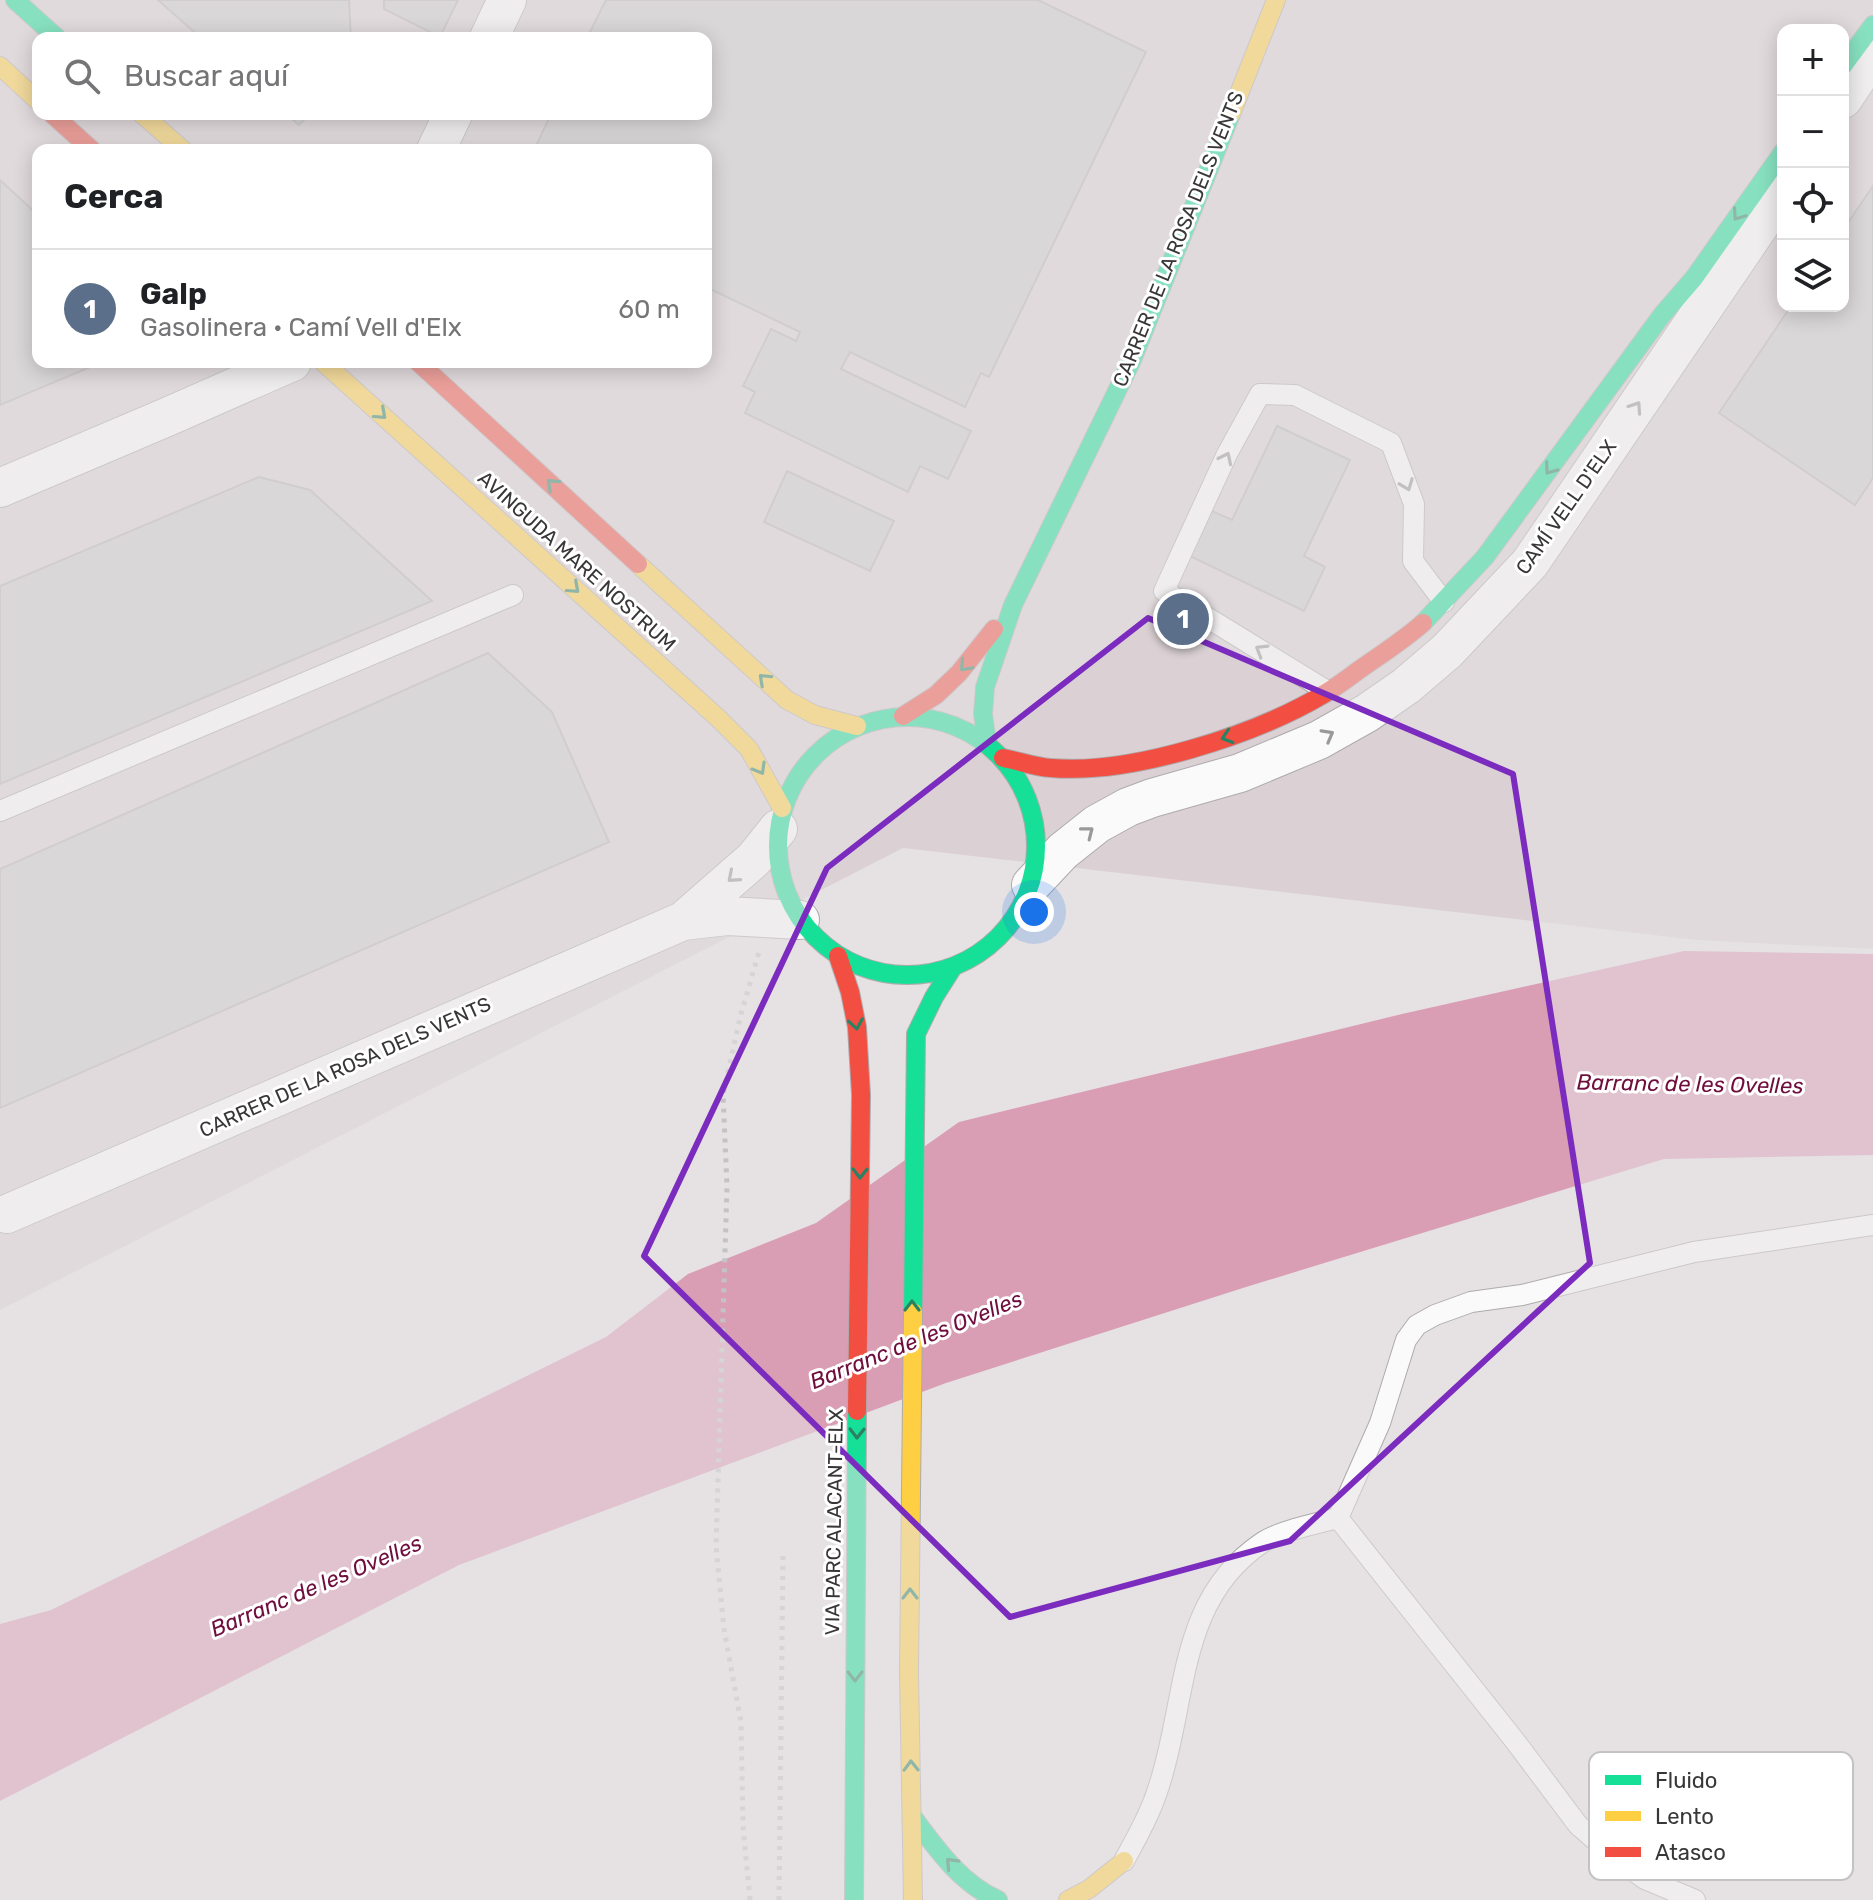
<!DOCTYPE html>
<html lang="es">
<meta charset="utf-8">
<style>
body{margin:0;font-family:Rubik,sans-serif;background:#f6f6f6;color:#202124}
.controls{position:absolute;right:24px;top:24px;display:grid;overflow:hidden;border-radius:16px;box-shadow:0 4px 20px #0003}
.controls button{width:72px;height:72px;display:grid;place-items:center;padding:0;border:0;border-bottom:2px solid #e0e0e0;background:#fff;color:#202124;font:40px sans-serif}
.you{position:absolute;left:1034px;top:912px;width:28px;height:28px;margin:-20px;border:6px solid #fff;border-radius:50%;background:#1a73e8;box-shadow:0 0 0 12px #1a73e833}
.badge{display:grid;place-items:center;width:52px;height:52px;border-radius:50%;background:#0b8043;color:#fff;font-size:26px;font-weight:700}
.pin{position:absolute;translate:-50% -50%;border:4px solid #fff;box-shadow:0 2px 8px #0006}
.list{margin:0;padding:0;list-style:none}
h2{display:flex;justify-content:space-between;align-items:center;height:104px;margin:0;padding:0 32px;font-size:34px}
h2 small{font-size:26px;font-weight:400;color:#757577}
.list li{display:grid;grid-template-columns:52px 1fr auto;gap:24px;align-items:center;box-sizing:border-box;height:120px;padding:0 32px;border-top:2px solid #e0e0e0}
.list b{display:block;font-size:30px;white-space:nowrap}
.list p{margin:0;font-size:26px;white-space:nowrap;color:#757577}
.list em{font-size:26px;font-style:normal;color:#757577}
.icon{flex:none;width:44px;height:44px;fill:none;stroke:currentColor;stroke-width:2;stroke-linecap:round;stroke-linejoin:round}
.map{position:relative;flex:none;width:1873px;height:1900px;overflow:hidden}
.search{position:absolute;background:#fff;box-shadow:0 4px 20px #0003;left:32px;top:32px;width:680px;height:88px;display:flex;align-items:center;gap:20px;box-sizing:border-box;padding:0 28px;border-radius:16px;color:#757577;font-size:30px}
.panel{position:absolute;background:#fff;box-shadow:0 4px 20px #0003;left:32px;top:144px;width:680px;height:224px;border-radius:16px}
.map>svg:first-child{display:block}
.built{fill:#dbd1d5;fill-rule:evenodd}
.water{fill:#d99eb3}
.building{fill:#cdcacb;stroke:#b8b4b6;stroke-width:2}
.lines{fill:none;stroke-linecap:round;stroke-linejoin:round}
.lane-casing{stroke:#aeabad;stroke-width:22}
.street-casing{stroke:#aeabad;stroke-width:40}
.fast-casing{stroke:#aeabad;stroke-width:20}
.slow-casing{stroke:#aeabad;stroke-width:20}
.jam-casing{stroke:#aeabad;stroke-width:20}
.path{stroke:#c4c3c3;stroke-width:5;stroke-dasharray:4 6;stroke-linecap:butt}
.lane{stroke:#fbfafb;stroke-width:20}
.street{stroke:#fbfafb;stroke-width:38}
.fast{stroke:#16e098;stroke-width:18}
.slow{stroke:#ffcf43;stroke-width:18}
.jam{stroke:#f24e42;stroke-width:18}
.oneway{stroke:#298262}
.oneway2{stroke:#9a9898}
.marked{fill:none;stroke:#7b2cbf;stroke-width:6;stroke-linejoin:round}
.labels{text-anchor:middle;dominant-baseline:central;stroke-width:6;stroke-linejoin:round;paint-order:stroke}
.street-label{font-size:20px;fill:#383636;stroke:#fff}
.water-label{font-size:22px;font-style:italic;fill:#6f0d3d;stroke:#fff}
.key{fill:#fff;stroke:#c3c3c3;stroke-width:2}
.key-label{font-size:22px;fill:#383636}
</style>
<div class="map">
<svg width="1873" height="1900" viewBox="0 0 1873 1900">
<rect width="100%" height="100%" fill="#e6e1e3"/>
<path class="built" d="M0,0H1873V949L1696,940L903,848L0,1310ZM1783,30H1843V306H1783ZM38,38H706V114H38ZM38,150H706V362H38Z"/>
<path class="water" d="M1684,951L1873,954V1155L1664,1159L1246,1287L946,1383L459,1565L0,1801V1624L51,1610L606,1337L688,1274L816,1223L959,1122L1402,1014Z"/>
<path class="building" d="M158,0H349L351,38H201Z
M384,0H458L440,37L384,9Z
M606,0H1038L1146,52L989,377L981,373L965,407L850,352L841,369L971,431L948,479L920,466L908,492L745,413L755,392L743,386L771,329L796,341L800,332L706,287V150H534L551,114H706V38H587Z
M286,114H310L299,125Z
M0,180L38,215V362H102L0,405Z
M1873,186V478L1855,505L1719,413L1791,306H1843V230Z
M1277,426L1350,460L1304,556L1325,567L1304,611L1188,555L1210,510L1232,520Z
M787,471L894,521L870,571L764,522Z
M259,477L310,490L432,601L0,784V586Z
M488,653L552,712L609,842L0,1108V869Z"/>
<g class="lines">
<defs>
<path id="lane" d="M1327,691L1164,591L1227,454L1260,394L1295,395L1391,443L1414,504L1413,561L1444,602
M0,811L513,595
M1338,1518L1380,1423L1406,1340L1417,1325L1435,1315L1471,1302L1522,1295L1694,1252L1873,1225
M1338,1518L1515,1741L1578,1825L1617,1859L1645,1879L1695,1900
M1124,1861C1137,1837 1150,1814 1158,1789C1188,1701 1176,1600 1263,1542C1280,1531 1317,1523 1338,1518"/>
<path id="street" d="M489,38L507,0
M1843,99L1873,54
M436,150L453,114
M0,488L167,417L292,362
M1031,885L1063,851L1097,824L1128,807L1152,798L1240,773L1319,740L1367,713L1406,686L1447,651L1530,563L1783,191
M683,921L754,859L778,829
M7,1214L683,921L727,916L800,920"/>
<path id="fast" d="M15,0L57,38
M1843,66L1873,25
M1423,623L1485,557L1662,315L1694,278L1783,152
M778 846a129 129 0 1 1 258 0a129 129 0 1 1-258 0Z
M987,743L983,714L985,687L1013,605L1132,360L1231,114
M913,1312L916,1034L934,997L953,967
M912,1816C936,1848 960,1883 998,1900
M854,1900L857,1411"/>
<path id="slow" d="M0,66L38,101
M142,114L183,150
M1231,114L1276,0
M323,362L718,718L749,749L782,808
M638,564L787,700L815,715L857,726
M913,1312L909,1672L913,1900
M1068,1900L1089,1889L1124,1861"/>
<path id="jam" d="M52,114L92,150
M418,362L638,564
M903,716L936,695L959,673L994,629
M1003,758C1019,761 1035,767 1051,768C1131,775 1255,735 1324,694C1340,685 1354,673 1369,663C1388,650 1406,638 1423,623
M838,956L850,992L857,1027L861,1095L857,1411"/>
</defs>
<use href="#lane" class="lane-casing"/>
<use href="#street" class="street-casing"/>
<use href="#fast" class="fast-casing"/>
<use href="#slow" class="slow-casing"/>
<use href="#jam" class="jam-casing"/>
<path class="path" d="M750,1900L743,1827L741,1722L724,1629L716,1546L727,1187L723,1094L741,1014L759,952
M779,1900L783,1554"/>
<use href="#lane" class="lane"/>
<use href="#street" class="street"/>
<use href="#fast" class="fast"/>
<use href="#slow" class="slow"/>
<use href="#jam" class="jam"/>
</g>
<defs><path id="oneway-chevron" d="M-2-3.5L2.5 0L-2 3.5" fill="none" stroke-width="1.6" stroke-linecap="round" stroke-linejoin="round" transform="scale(2)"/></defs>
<g class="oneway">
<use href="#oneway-chevron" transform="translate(1738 215) rotate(125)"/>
<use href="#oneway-chevron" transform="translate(381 414) rotate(42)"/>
<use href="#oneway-chevron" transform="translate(1550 469) rotate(126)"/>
<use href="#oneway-chevron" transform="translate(552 484) rotate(-137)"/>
<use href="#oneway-chevron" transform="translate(574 588) rotate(42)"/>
<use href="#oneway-chevron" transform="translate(965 666) rotate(132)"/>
<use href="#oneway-chevron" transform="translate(764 679) rotate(-137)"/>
<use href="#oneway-chevron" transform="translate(1227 737) rotate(162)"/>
<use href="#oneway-chevron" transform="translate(760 769) rotate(60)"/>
<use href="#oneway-chevron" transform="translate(856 1024) rotate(81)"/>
<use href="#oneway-chevron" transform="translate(860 1173) rotate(91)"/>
<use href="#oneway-chevron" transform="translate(912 1306) rotate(-90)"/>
<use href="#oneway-chevron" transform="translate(857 1433) rotate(91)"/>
<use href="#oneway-chevron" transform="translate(910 1594) rotate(-90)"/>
<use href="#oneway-chevron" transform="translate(855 1676) rotate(90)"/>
<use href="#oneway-chevron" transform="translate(911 1766) rotate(-91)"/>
<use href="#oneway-chevron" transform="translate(951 1863) rotate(-133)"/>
</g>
<g class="oneway2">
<use href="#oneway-chevron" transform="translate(1636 407) rotate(-56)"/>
<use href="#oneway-chevron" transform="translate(1226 458) rotate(-64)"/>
<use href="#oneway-chevron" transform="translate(1407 485) rotate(69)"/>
<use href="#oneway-chevron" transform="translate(1261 650) rotate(-149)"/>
<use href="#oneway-chevron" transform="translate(1328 735) rotate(-29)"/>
<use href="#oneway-chevron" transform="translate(1088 832) rotate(-38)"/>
<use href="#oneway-chevron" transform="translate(733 877) rotate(139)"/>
</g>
<path d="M0 0H1873V1900H0ZM1148,618L1513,774L1590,1263L1290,1541L1010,1617L644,1256L827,868Z" fill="#e6e1e3" fill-opacity=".55" fill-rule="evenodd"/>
<path class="marked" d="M1148,618L1513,774L1590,1263L1290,1541L1010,1617L644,1256L827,868Z"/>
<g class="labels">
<g class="street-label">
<text transform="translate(1178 239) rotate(-68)">CARRER DE LA ROSA DELS VENTS</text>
<text transform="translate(1566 507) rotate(-55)">CAMÍ VELL D'ELX</text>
<text transform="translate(577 561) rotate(42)">AVINGUDA MARE NOSTRUM</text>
<text transform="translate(345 1067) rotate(-24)">CARRER DE LA ROSA DELS VENTS</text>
<text transform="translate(834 1522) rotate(-89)">VIA PARC ALACANT-ELX</text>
</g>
<g class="water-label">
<text transform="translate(1690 1084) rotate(1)">Barranc de les Ovelles</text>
<text transform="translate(916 1340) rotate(-22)">Barranc de les Ovelles</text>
<text transform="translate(316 1586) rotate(-23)">Barranc de les Ovelles</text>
</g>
</g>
<rect x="1589" y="1752" width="264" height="128" rx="12" class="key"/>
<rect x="1605" y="1775" width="36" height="10" fill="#16e098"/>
<rect x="1605" y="1811" width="36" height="10" fill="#ffcf43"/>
<rect x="1605" y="1847" width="36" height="10" fill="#f24e42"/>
<g class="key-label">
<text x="1655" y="1788">Fluido</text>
<text x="1655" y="1824">Lento</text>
<text x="1655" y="1860">Atasco</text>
</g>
</svg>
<div class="controls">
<button>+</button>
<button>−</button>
<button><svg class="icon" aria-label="locate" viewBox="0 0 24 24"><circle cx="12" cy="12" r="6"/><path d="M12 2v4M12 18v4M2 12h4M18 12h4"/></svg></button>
<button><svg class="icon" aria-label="layers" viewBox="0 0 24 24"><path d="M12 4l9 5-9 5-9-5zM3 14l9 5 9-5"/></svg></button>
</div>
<div class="you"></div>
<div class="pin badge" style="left:1183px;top:619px;background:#5c6f8a">1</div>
<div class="search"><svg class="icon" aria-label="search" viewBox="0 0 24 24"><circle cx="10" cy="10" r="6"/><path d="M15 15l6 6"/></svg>Buscar aquí</div>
<section class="panel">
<h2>Cerca<small></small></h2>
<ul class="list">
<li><span class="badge" style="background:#5c6f8a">1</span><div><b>Galp</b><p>Gasolinera · Camí Vell d'Elx</p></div><em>60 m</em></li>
</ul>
</section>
</div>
